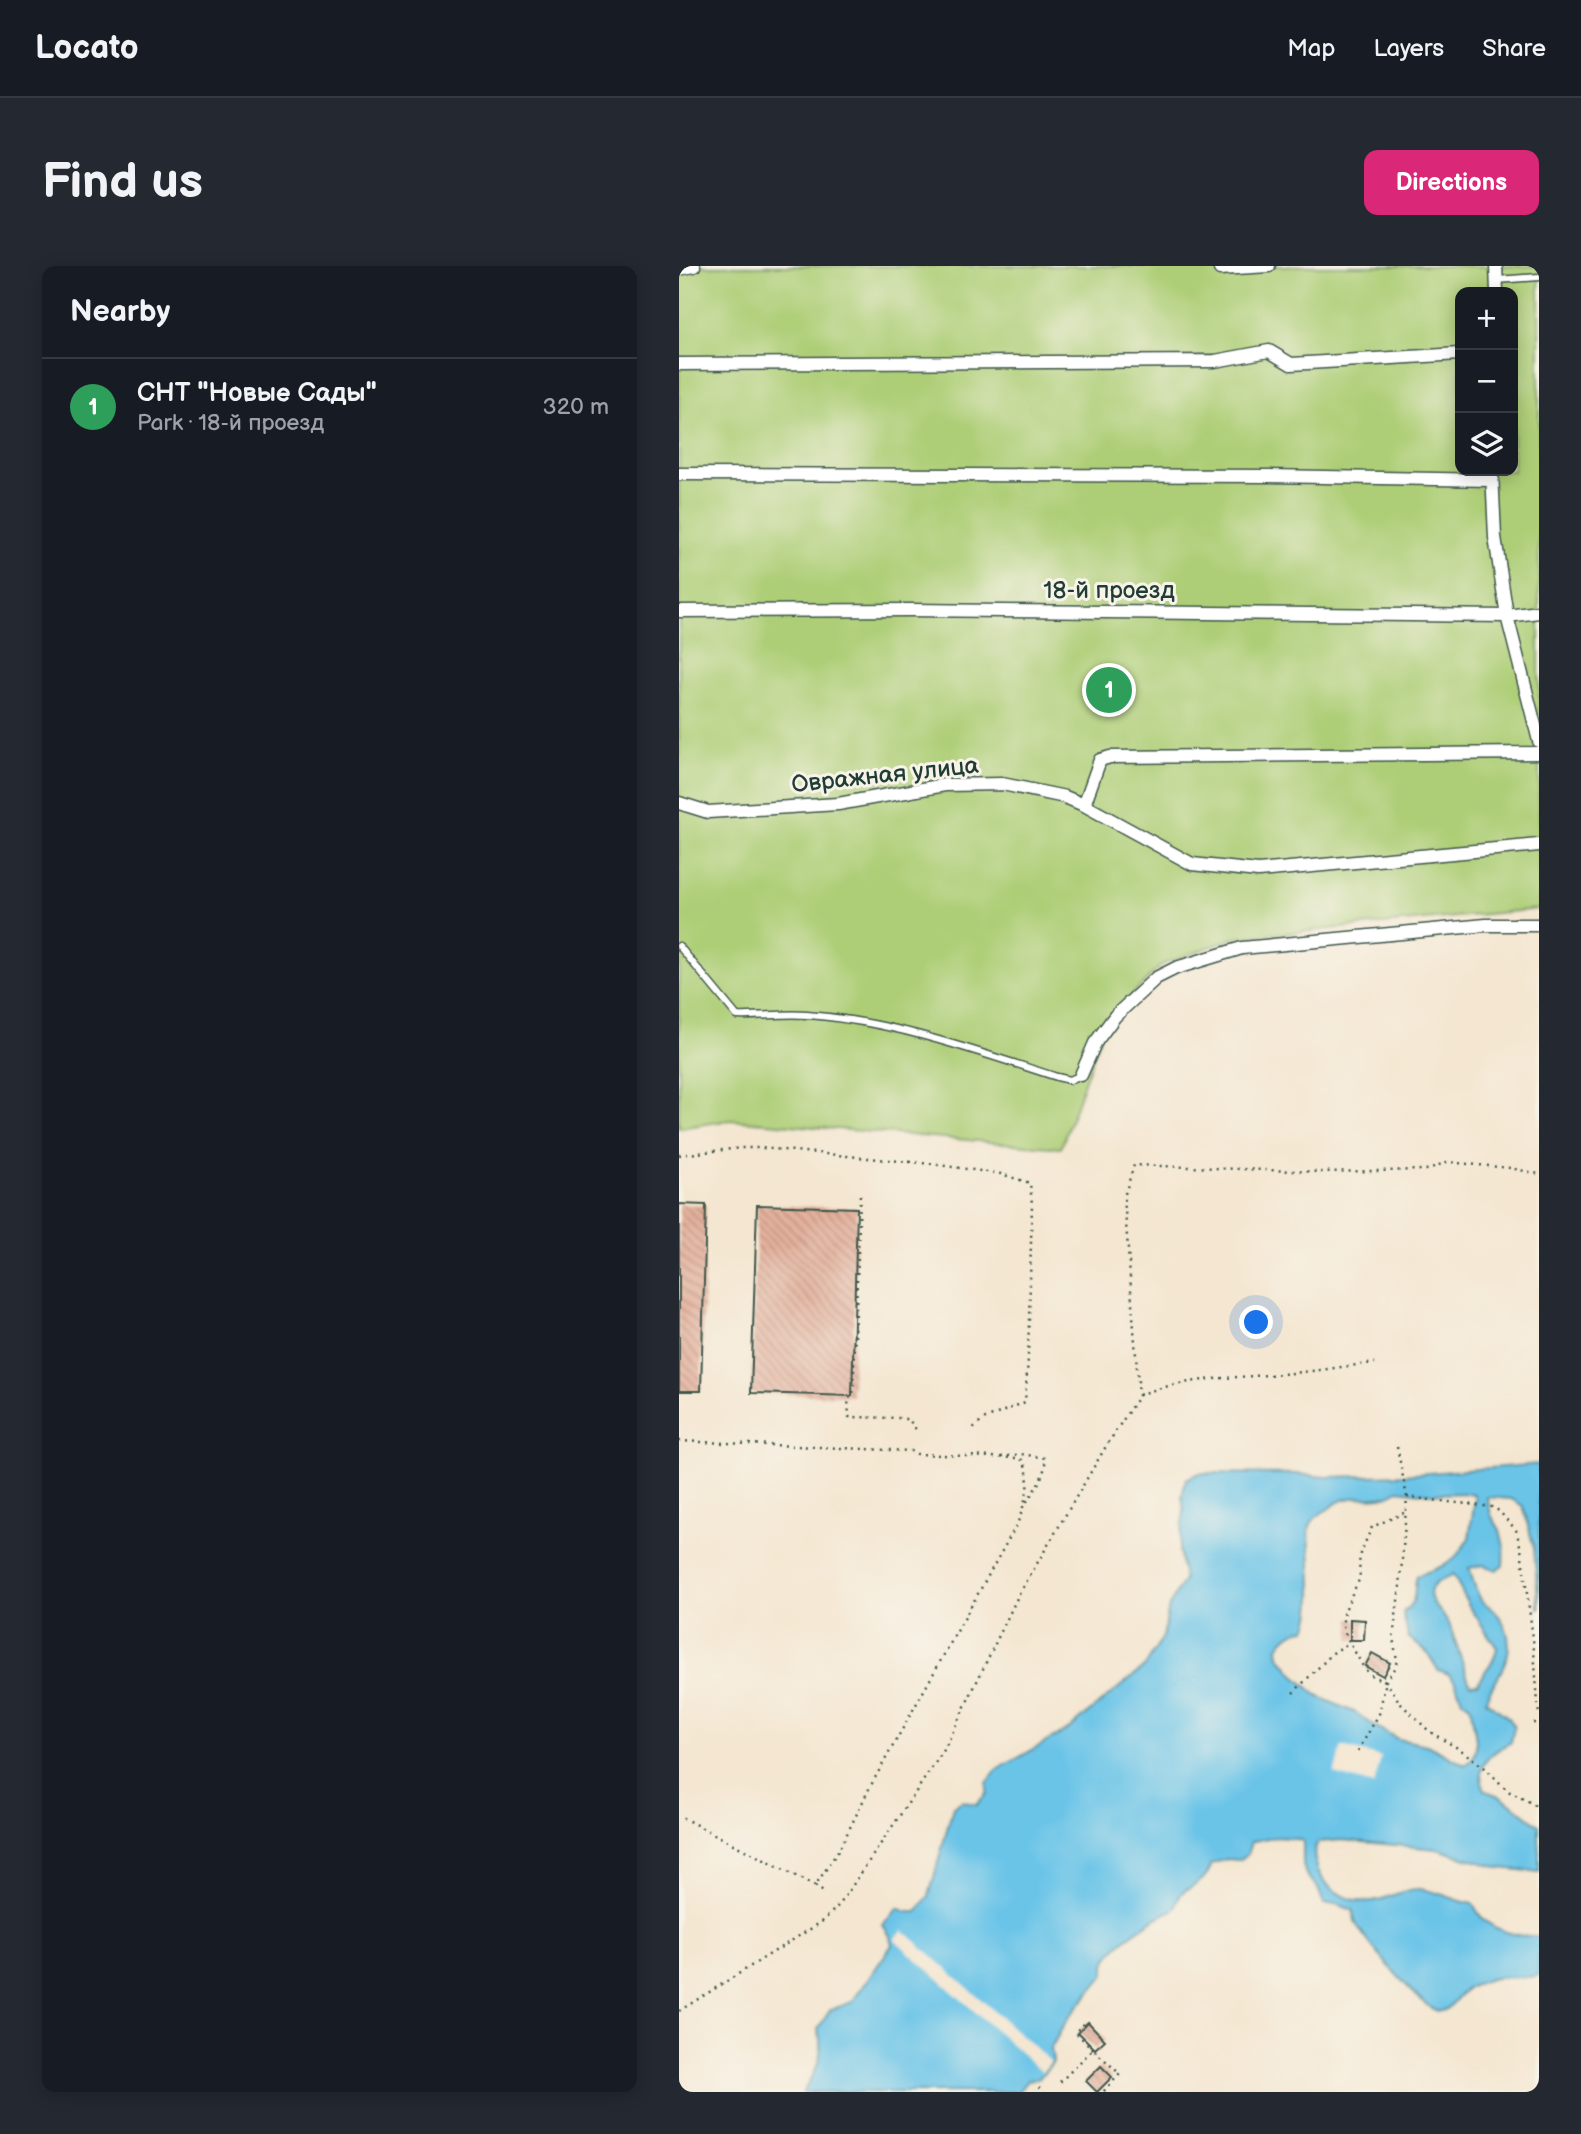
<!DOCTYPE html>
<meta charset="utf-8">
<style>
body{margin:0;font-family:"Balsamiq Sans",sans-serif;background:#242831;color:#f1f3f6}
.controls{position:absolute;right:21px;top:21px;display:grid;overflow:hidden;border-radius:14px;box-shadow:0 4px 18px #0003}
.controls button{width:63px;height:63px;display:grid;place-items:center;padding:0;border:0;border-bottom:2px solid #363941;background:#171b24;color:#f1f3f6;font:35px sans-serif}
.you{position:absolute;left:578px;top:1057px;width:24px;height:24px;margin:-18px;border:5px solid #fff;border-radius:50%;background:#1a73e8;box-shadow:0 0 0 10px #1a73e833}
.badge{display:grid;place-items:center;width:46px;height:46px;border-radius:50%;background:#db2777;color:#fff;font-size:23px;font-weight:700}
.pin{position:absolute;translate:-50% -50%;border:4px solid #fff;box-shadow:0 2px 7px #0006}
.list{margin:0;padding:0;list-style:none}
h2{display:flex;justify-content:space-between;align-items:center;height:91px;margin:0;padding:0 28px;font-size:30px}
h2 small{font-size:23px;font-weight:400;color:#9ea1a6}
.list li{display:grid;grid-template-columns:46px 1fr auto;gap:21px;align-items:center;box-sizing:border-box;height:98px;padding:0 28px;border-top:2px solid #363941}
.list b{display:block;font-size:26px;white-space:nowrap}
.list p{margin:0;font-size:23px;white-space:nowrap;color:#9ea1a6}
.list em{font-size:23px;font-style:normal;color:#9ea1a6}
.icon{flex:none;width:38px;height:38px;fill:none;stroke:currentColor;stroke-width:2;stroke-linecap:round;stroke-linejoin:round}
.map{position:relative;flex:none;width:860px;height:1826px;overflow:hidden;border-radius:14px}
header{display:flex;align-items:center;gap:42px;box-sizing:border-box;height:98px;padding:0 35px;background:#171b24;border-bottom:2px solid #363941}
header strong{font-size:33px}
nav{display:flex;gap:38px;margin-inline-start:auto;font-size:24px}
.intro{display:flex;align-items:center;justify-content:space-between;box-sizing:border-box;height:168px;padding:0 42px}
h1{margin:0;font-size:49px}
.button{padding:18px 32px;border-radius:14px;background:#db2777;color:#fff;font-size:24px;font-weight:700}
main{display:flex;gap:42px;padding:0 42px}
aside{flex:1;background:#171b24;border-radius:14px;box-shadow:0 4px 18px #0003}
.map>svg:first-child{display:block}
.green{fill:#adce76;stroke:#668655;stroke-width:2;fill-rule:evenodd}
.water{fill:#6bc4e8;stroke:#45808e;stroke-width:2;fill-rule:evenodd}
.pier{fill:#f4e6d0}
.building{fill:url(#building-back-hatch)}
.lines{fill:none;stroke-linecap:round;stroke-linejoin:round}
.lane-casing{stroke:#3f564b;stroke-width:9}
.street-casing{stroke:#3f564b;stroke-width:15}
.path{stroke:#3f564b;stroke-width:2.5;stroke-dasharray:2 5;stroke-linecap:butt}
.lane{stroke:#fff;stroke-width:6}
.street{stroke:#fff;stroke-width:12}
.labels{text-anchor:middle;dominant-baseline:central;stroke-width:6;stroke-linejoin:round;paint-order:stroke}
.street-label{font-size:24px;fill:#1f3d34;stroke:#f7f3e8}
</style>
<header>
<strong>Locato</strong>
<nav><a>Map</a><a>Layers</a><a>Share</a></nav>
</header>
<div class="intro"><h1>Find us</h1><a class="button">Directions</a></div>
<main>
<aside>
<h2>Nearby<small></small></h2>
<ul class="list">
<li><span class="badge" style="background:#2e9e5b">1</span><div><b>СНТ &quot;Новые Сады&quot;</b><p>Park · 18-й проезд</p></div><em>320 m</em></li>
</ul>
</aside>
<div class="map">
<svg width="860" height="1826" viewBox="0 0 860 1826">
<defs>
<pattern id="building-back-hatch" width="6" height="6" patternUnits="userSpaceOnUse" patternTransform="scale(1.75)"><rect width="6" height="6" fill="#e4b19c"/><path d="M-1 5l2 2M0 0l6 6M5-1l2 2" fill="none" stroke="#b89180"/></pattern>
</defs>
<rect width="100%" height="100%" fill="#f7f3e8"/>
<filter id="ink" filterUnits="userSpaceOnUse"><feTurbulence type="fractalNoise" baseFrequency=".0143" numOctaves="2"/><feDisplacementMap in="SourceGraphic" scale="14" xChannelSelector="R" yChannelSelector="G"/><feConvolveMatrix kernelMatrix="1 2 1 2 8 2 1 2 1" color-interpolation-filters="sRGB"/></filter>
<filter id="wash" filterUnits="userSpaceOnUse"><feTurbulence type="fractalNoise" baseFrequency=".00686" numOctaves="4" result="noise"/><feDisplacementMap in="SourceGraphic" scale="28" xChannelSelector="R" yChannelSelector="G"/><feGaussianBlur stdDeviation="1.57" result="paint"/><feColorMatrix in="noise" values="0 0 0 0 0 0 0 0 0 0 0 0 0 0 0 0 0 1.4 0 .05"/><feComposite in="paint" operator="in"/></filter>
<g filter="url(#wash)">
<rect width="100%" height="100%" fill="#f4e6d0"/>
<path class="green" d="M0,0H860V643L555,672L484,698L427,754L382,882L52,854L0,862ZM781,26H834V205H781Z"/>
<path class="water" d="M860,1198V1343L855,1282L844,1240L832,1233L808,1231L812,1249L821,1264L825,1281L824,1300L817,1304L804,1299L790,1302C793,1311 796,1323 801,1332C804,1337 809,1339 813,1343C826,1354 832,1370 829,1387C827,1404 809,1422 807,1435L830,1452L835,1462L832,1476C811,1487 793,1501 807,1525L823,1531L860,1559V1606L820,1602L758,1583L663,1574L640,1576C633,1583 635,1592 638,1601C645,1625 675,1640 699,1634C713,1631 726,1622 741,1623C759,1625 776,1635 794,1638C797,1643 800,1649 804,1653C817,1665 842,1672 860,1670V1709C845,1713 832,1710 817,1712C809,1713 799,1717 791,1721C778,1727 772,1747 759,1745C744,1743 687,1675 678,1659C675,1655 675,1649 674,1644L657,1638H645L638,1620L627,1609L624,1599V1575C605,1570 592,1570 572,1576L568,1589L560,1594L547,1593L533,1598C530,1605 527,1612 519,1617C503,1628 503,1621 496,1643C478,1650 439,1675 429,1692C425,1697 426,1702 426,1708L389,1752L372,1782L374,1796L360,1812L350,1814L338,1826H124C138,1802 146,1791 139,1763L151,1744L173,1736L213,1679L211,1670L204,1659L219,1642L228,1646H238L250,1630L274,1541L283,1535L297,1539L308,1527V1517L318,1504L390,1463L466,1400L484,1371L490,1340L505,1314L500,1284L505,1245L503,1230L507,1213L520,1207L619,1208L648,1211L724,1209ZM719,1224L751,1228L788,1227L795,1228L796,1233L790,1272L784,1281L776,1292L761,1301L738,1310C733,1324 741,1334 724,1346L729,1371L748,1386L759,1404L770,1408L776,1415L783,1434L792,1441C792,1460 807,1488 786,1499L748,1479L719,1473L697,1461L677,1447L640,1431L617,1411L600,1390L599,1381C607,1370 614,1364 627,1363C637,1342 632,1305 631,1282C629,1260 628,1255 649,1243C654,1239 661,1234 668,1233C687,1228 701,1237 719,1224ZM774,1308L789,1338L818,1382C816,1397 804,1405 799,1417L791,1418L772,1363C771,1349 736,1331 759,1316C764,1313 769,1312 774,1308Z"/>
<path class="pier" d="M663,1481L702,1491L695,1519L655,1508Z
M224,1664L372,1796L363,1806L215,1673Z"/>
<g id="blocks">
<path class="building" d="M0,938L27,939L22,1125H0Z
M78,939L178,942L173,1130L72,1127Z
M671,1353L686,1354L685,1374H671Z
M693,1387L711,1397L704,1410L686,1400Z
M409,1756L426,1774L416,1783L399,1766Z
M422,1800L433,1811L418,1826L407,1815Z"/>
</g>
</g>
<g filter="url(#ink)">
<use href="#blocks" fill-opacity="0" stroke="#3f564b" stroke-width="2"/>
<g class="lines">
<defs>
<path id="lane" d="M818,14L860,11
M0,680L58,750C81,751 105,747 128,749C214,755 297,785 378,811L391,814L402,809"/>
<path id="street" d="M540,0L541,3L590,0
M817,0L818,26
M0,3L15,0
M0,98L536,95L590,85L612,98L781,88
M813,205L816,271L828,350L860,475
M0,208L589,210L813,214
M0,345L231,344L828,350L860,346
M0,537L29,546L159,538L266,519L323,518L386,531L405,539L513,598L579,605L860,579
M405,539L421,494L431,491L860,487
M402,809L416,777L436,750L477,712L497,702L563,682L807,659H860"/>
</defs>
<use href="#lane" class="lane-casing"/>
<use href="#street" class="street-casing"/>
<path class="path" d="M0,889L62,882H83L253,898L322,908L351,917L353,938L349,1092L346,1136L304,1154L292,1165
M181,929L174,1129L169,1133L170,1151L222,1152L230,1154L239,1166
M460,1129C510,1110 563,1112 615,1107C642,1104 669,1100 696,1097
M0,1175L233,1185L238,1188L337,1192L343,1194C355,1209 345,1242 338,1258L191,1521L161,1582L136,1620L0,1550
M718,1181L728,1231L721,1320L714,1372L718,1394L716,1401L707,1415L721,1437L751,1466L782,1484L806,1502L829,1525L854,1538L860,1544
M322,1191L342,1188L366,1192C368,1208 355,1224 347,1237
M728,1231L813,1241L820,1245L837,1264L842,1283L854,1372L860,1450
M614,1427L655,1386L668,1378
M854,1457H860
M679,1485L700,1448L707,1415C686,1409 687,1405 677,1388C662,1361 659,1358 673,1328C675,1323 679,1318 680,1313C682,1306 679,1299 681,1292C683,1281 689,1271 693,1261L727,1246
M136,1620L146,1627
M0,1745L144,1655L161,1638L265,1484L339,1330L426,1182L460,1129L445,931L455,899L642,906L747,904L768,896L831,902L860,908
M405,1758L396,1766L414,1783
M381,1816L414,1783L441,1808L424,1826
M360,1821L365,1826"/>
<use href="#lane" class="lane"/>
<use href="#street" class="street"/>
</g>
</g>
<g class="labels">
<g class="street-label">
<text x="430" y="324">18-й проезд</text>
<text transform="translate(206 509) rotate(-6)">Овражная улица</text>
</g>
</g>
</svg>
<div class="controls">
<button>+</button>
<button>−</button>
<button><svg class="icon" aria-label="layers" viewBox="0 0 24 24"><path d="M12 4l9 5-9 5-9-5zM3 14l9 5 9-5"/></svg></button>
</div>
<div class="you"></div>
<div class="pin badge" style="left:430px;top:424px;background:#2e9e5b">1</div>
</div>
</main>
